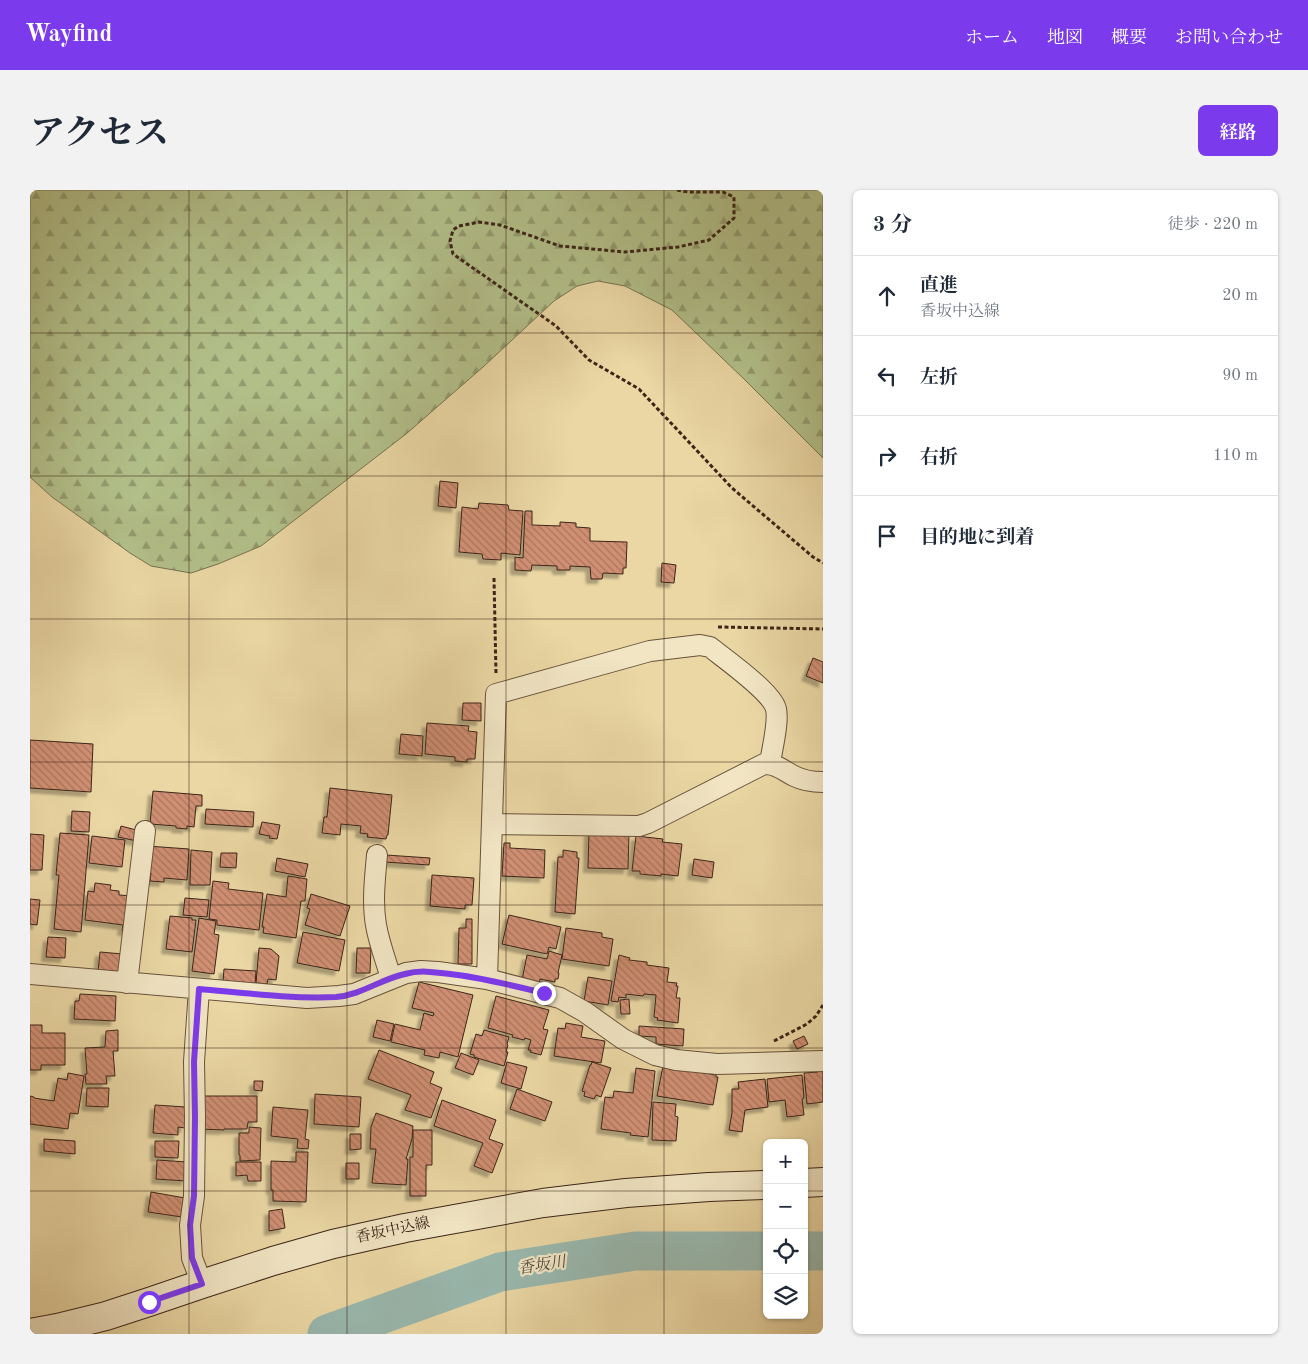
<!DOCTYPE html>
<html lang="ja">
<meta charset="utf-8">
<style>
body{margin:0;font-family:"Old Standard TT","Noto Serif JP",serif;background:#f2f2f3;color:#1f2937}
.controls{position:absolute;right:15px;bottom:15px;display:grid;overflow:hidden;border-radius:8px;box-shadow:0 1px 4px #0004}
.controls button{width:45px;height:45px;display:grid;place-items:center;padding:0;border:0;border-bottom:1px solid #e0e1e3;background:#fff;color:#1f2937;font:25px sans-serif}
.stop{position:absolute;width:15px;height:15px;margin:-11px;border:4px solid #7c3aed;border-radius:50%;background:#fff}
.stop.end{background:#7c3aed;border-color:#fff;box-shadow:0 1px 5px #0008}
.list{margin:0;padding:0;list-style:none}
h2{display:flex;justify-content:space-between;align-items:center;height:65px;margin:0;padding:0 20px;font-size:21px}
h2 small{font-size:16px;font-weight:400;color:#747a83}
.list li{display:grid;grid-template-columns:32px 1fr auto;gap:15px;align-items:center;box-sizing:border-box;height:80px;padding:0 20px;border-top:1px solid #e0e1e3}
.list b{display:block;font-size:19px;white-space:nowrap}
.list p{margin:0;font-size:16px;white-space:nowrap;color:#747a83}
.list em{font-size:16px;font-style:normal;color:#747a83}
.icon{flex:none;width:28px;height:28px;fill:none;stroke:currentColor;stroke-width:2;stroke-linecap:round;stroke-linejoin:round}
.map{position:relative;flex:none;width:793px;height:1144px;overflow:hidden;border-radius:8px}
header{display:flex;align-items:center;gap:30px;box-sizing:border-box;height:70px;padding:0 25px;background:#7c3aed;color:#fff}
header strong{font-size:24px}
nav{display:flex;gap:28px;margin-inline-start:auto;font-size:18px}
.intro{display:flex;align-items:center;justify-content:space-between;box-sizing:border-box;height:120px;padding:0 30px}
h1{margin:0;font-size:35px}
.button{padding:12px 22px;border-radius:8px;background:#7c3aed;color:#fff;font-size:18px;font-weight:700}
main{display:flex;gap:30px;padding:0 30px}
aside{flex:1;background:#fff;border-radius:8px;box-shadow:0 1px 4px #0004}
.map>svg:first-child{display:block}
.forest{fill:url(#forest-firs);stroke:#777250}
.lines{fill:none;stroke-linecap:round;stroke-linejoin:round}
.river{stroke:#99b8ae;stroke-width:39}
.building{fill:url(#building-back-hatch);stroke:#3c2518;filter:url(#shadow)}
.street-casing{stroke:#68523b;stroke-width:22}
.secondary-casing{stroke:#3c2518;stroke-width:30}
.path{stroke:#3c2518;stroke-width:3;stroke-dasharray:4 2.5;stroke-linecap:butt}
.street{stroke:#f1e5c4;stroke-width:20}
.secondary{stroke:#f1e5c4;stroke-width:28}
.route{stroke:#7c3aed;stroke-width:6}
.grid{fill:none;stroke:#3c2518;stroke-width:1;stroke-opacity:0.55}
.labels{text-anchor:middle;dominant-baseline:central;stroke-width:4.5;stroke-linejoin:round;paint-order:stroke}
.street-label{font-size:15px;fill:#3c2518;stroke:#f1e5c4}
.water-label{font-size:16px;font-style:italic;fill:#534a3e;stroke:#f1e5c4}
</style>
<header>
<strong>Wayfind</strong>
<nav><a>ホーム</a><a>地図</a><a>概要</a><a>お問い合わせ</a></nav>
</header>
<div class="intro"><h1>アクセス</h1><a class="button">経路</a></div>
<main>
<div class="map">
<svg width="793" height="1144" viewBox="0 0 793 1144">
<defs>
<pattern id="forest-firs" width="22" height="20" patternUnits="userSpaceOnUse" patternTransform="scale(1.25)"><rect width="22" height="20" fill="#b2bf89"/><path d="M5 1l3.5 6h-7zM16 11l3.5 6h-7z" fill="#929b6f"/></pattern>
<pattern id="building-back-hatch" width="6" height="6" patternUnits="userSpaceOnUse" patternTransform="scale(1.25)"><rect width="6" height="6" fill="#d08f73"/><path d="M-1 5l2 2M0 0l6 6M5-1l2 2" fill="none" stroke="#aa755d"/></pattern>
<filter id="shadow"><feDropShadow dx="-4.5" dy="4.5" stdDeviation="1" flood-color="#0004"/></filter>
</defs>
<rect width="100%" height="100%" fill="#ead7a4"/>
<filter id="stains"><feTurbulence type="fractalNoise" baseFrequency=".004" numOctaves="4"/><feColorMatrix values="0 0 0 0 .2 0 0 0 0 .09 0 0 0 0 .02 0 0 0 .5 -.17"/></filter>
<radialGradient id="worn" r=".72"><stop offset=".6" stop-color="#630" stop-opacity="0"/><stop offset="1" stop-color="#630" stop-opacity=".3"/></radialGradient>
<path class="forest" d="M0,0H793V268L714,189L642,120L595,96L568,91L547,96L524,111L453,177L376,244L231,356L188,374L161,383L121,376L100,363L22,307L0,287Z"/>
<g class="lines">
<path class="river" d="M774,1061H793
M297,1144L470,1082L605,1061H737"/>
</g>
<path class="building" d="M410,291L428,293L426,318L408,316Z
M449,313L478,315L479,320L493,321L490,365L471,363V370L453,369L452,364L429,362L432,317L448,319Z
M495,321H502V335L530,336V332L546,333V337L560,338V351L597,352L596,378H593V384L573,383L572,389H561L560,377L540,376V380H527V376L502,375L501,381L485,380V367L493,368Z
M632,373L646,375L644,393L631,392Z
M783,468L793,472V493L776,486Z
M433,513H451V531L432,530Z
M397,533L439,536L438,541L447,542L445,569H437V572L425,571V567L395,564Z
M371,544L393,546L392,566L369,564Z
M0,550L63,554L61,602L0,598Z
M300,598L362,605L358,645H357L356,649L337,647L338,644L330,643L331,636L311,634L310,645L292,643L294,627H297Z
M123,601L172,605V616H166L164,637L157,636V639L146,638V636L120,634Z
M176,619L224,622L223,637L175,634Z
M42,621L60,622L59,642L41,641Z
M232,632L250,635L247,649L239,648L240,646L229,644Z
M91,636L110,641L107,651L88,647Z
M559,641L599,643L598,679L558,678Z
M30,643L59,645L51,742L24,739L29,685H26Z
M0,644L14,645L12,680H0Z
M62,646L95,650L92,677L59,673Z
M606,646L633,649L632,652L652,654L648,686L631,684V686L610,684V681H602Z
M474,653H480V658L515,660L514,688L472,686Z
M117,656L159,659L157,690L134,688V692L120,691L121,683H115Z
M161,660L182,662L180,695H160Z
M533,660L547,662V668H549L545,724L525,722L528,667H533Z
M191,663H207L206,678L190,677Z
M356,665L400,668L399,675L355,672Z
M247,668L278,674L275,687L245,681Z
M664,669L684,672L682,688L662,685Z
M402,685L444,688L442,715H435V719L400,716Z
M258,686L277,689L275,711H271L266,748L233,743L234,737H232L237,704L256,707Z
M183,691L199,693L198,699L233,703L229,740L187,735V730L179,729Z
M65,693L81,695L80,700L89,701V705L102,706L97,741H92L93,735L55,730L58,701L64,702Z
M281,704L320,716L310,746L275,735L280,719L277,718Z
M155,708L179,710L177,727L153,725Z
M0,709L10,710L7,735L0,734Z
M479,725L531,737L526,759L519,757L517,764L472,754Z
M140,726L162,728V730H166L162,762L136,759Z
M169,728L186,731L184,744L189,745L184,784L162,781Z
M436,729H442V774H428L429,738H436Z
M536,738L572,743V747L583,749L579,776L532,769Z
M273,742L315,750L309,781L267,773Z
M18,747L36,748L35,768L16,767Z
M229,758L241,759L249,766L246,790L238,789L237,794L226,793Z
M327,758H341L340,783H326Z
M519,761L532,765L528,783H529L528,789H525V792L510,789L509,794L492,790L497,765L517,769Z
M70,762L93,764L92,784L68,782Z
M589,765L600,768L599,770L617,772V775L639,778L637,792L647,793L646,796H648L646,808H650L648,833L627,830L628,828L624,827L626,805L614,804L613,806L596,804V808L589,807L588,812L581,811Z
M194,779L226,781L225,794L193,792Z
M558,787L582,791L578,815L554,811Z
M389,792L443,805L428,867L410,862L409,868L394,865L395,860L361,852L365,834L390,840L394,823L403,826L404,823L382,818Z
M50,804L86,806L85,831L44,829L45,811H49Z
M466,806L519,820L513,839L518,840L511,865L500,862L501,860H498L501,850L495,848L494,850L482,847L483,845L458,838Z
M599,809L600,824H591L590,810Z
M347,830L364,834L360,851L343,847Z
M536,833L553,836L551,847L575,851L571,873L524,866L528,838L535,839Z
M0,835H12V843H35V875H11V880H0Z
M609,836L654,839L653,856L626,854V847L609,846Z
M88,840V861H83L85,886H76L77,894H56L55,884H57L55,858L75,857L76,841Z
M454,840L479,847L477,854L478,855L476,862H478L474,876L444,867V865L440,864L446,844L452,846Z
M774,846L778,854L767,859L763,851Z
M349,860L404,882L400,893L412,898L401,928L375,920L381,905L338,889Z
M431,863L449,870L443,885L425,878Z
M477,872L497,877L491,899L471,893Z
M562,872L581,878L571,907L566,905L564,909L554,906L555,902L552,901L560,875H561Z
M633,876L686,885V887H688L683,915L627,906Z
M606,878L625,881L618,947L600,945L601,943L571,939L575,907L583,908L584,901L603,903Z
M793,879V912L777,914L774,883L788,882V880Z
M38,883L54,886L48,924L40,923L38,939L0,934V906L4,907V908L24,911L28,888L37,890Z
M772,885L774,908L772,909L774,925L757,927L755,910L739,912L737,889Z
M735,889L738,917L715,920L712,942L699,940L702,923V899H709L708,892Z
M224,891H233L232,901L224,900Z
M57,898H79L78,917L56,916Z
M487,899L522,912L515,931L480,919Z
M285,904L331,907L329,937L284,934Z
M170,906H227V932H218L217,939H194V940L170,939Z
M412,910L466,930L459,949L473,954L462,983L444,976L453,953L404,936Z
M623,912L646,914L645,926L648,927L646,951L622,950Z
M125,915L156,917L155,938L148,937V945L123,943Z
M243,917L278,920L275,949L279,950L278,959L267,958L268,949L241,946Z
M346,923L383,936L382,949L376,969H378L376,995L342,993L346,959H340L341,937Z
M219,937L231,938L230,970L210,971V965H209V943H219Z
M383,940H402V975H396V1006H380V967H383Z
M320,944H331V959L320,960Z
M14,949L45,951V964L14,961Z
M125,951H149L148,968L125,967Z
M266,962H278L276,1012L243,1011V1000H241V971L266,972Z
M127,970L157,972L156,991L126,989Z
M206,972H231V991H218L217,985L206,986Z
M316,973H329V989H316Z
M121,1002L155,1008L152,1027L118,1022Z
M252,1019L255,1038L239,1041V1021Z"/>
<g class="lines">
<defs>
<path id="street" d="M462,634L609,636L618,633L734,574C746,573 754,581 764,586C772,590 784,592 793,592
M347,665C345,688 342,712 346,735C349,753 356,771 361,788
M0,784L277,808L309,806L324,804L376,783L391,781L408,782L457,789L530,808L555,822L593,849L625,865L646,870L687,874L793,871
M457,789L466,504L620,461L670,455L680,457C695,469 742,502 746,519C749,532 742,559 740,573
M97,793L115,641
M169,799L164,872L165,927L164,1006L160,1035L162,1068L172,1094"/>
<path id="secondary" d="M774,993L793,992
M0,1143L27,1138L76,1126L119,1112L172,1094L243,1071L303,1054L375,1038L513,1013L596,1003L679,997L737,995"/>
</defs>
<use href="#street" class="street-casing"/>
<use href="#secondary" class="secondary-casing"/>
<path class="path" d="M647,0L658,2H693L704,7V28L679,50L648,57L595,62L530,56L470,35L449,32L429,36L423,40L420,51L423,64L526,136L559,170L609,199L702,298L783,367L793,373
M464,388L466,484
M688,437L793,439
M744,851L777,834L786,826L793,815"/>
<use href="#street" class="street"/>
<use href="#secondary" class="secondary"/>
</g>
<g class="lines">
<path class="route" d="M119,1112L172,1094L162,1068L160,1035L164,1006L165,927L164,872L169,799C215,803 261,809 306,807C331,805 351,789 375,784C392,779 410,783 428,785C457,789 485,796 514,803"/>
</g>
<path class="grid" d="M159,0V1144M317,0V1144M476,0V1144M634,0V1144M0,143H793M0,286H793M0,429H793M0,572H793M0,715H793M0,858H793M0,1001H737M774,1001H793"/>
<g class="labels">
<g class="street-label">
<text transform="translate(363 1041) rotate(-12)">香坂中込線</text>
</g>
<g class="water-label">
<text transform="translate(512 1076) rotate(-9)">香坂川</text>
</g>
</g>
<rect width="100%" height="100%" filter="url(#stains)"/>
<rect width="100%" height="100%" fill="url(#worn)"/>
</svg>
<div class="controls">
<button>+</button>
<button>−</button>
<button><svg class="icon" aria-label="locate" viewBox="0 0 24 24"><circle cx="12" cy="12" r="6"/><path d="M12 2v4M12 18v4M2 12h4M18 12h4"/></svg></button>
<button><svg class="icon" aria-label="layers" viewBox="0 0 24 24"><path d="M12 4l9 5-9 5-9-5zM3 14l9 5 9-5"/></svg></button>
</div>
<div class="stop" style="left:119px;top:1112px"></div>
<div class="stop end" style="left:514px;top:803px"></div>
</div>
<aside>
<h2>3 分<small>徒歩 · 220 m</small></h2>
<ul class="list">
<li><svg class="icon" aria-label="ahead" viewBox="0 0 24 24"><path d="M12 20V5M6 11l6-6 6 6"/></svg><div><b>直進</b><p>香坂中込線</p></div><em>20 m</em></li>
<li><svg class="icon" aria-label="left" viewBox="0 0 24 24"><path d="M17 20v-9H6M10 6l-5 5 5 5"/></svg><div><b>左折</b></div><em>90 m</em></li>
<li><svg class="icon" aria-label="right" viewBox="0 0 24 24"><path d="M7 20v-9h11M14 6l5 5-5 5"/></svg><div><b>右折</b></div><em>110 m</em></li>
<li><svg class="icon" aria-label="arrive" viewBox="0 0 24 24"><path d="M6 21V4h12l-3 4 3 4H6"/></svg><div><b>目的地に到着</b></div></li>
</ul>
</aside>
</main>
